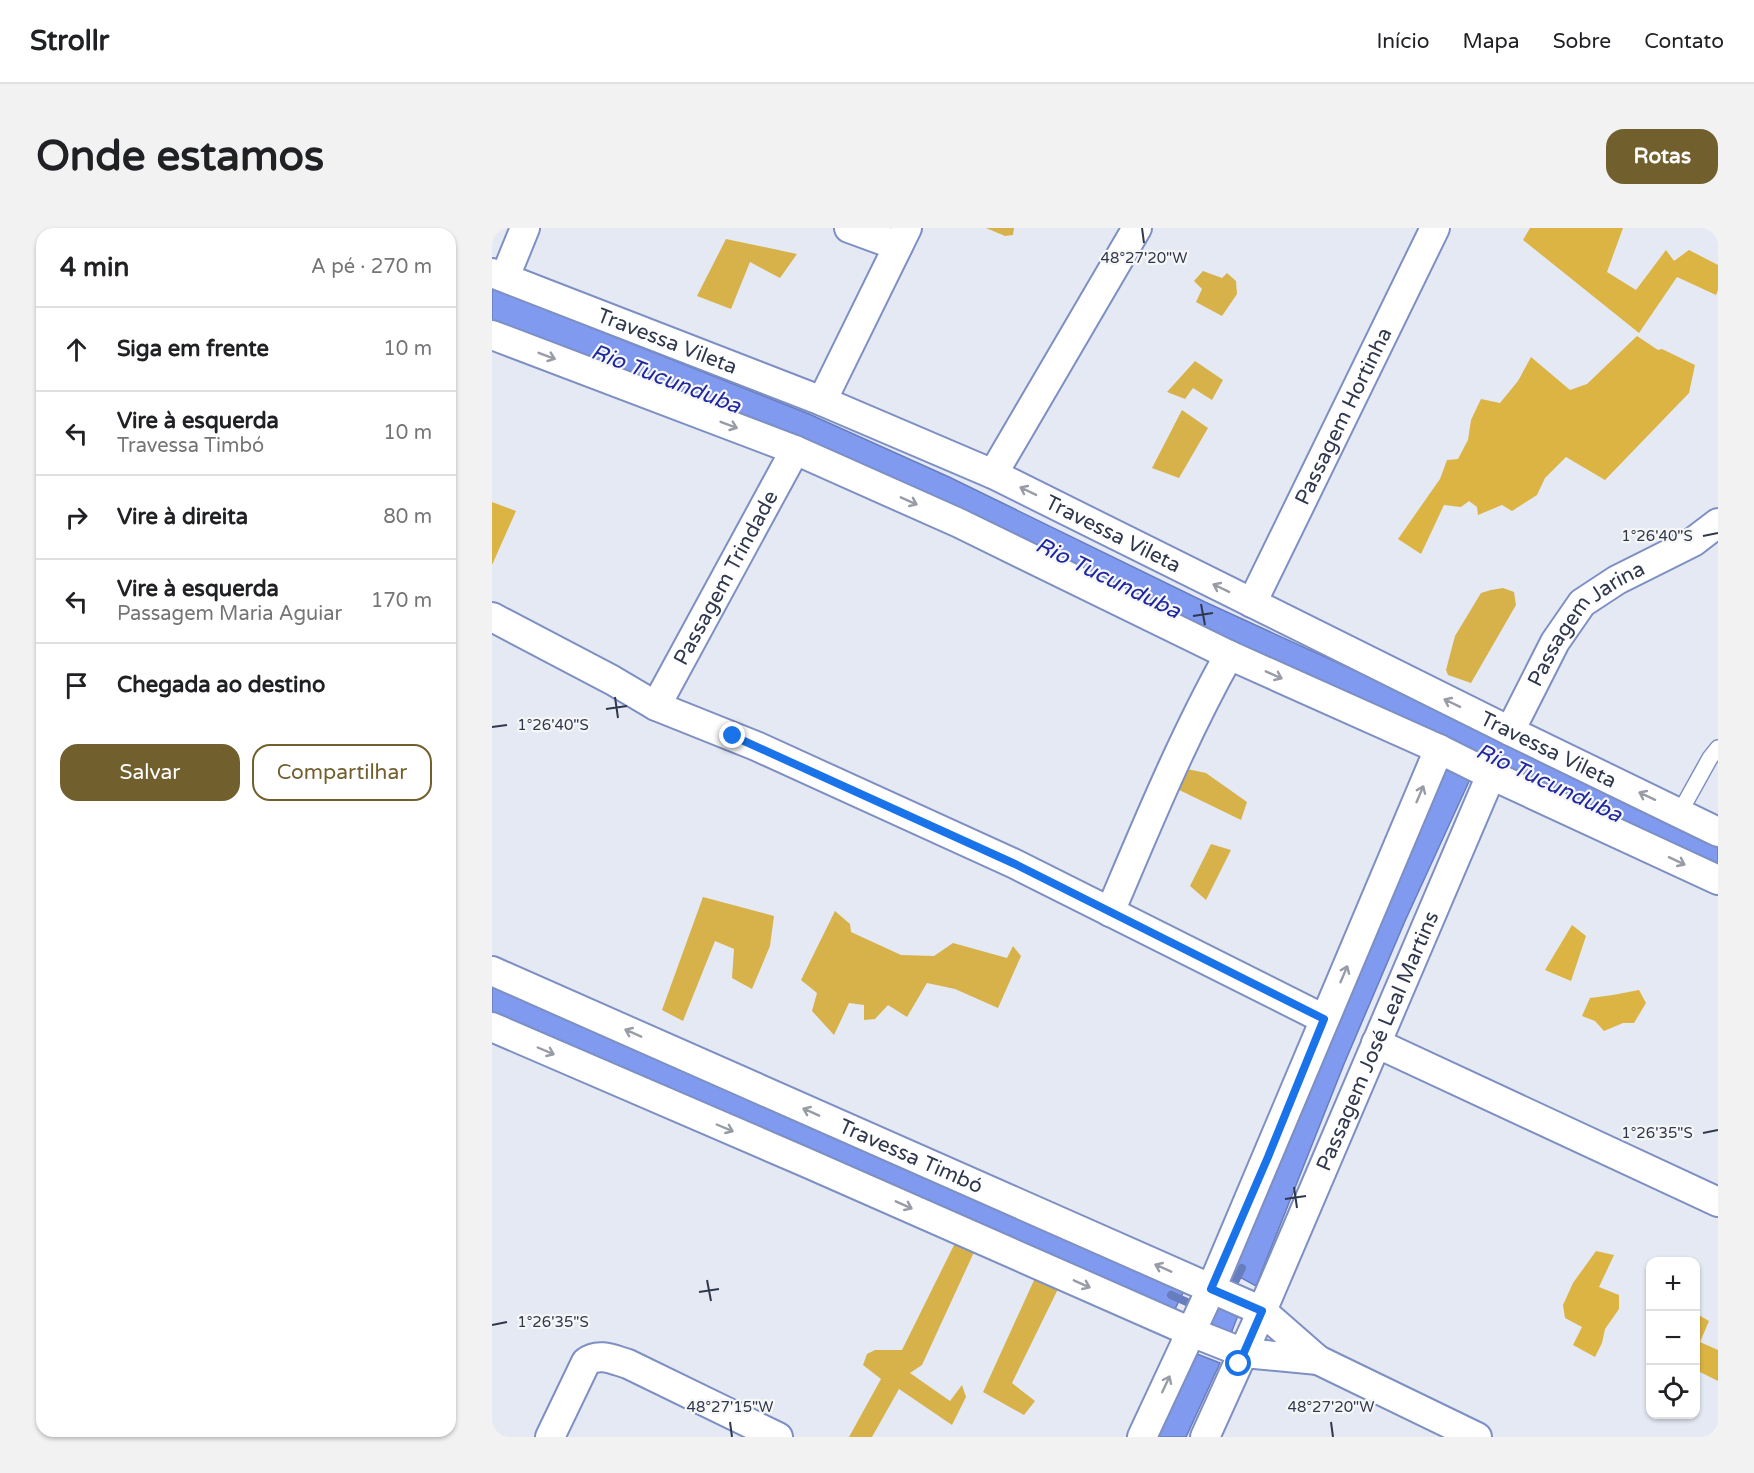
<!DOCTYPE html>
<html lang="pt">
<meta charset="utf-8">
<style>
body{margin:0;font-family:"Varela Round",sans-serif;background:#f2f2f2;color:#202124}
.controls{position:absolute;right:18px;bottom:18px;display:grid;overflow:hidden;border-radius:12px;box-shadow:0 2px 4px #0004}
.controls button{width:54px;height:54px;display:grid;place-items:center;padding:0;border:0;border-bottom:2px solid #e0e0e0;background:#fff;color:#202124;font:30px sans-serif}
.stop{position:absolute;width:18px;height:18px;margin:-14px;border:4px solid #1a73e8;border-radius:50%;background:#fff}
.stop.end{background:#1a73e8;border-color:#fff;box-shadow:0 2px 6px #0008}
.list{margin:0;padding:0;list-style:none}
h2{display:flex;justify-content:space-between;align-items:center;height:78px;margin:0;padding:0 24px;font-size:26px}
h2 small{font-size:20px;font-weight:400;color:#757577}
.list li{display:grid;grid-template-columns:39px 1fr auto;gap:18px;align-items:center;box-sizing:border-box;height:84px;padding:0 24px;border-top:2px solid #e0e0e0}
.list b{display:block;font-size:22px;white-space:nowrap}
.list p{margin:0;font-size:20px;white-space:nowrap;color:#757577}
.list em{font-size:20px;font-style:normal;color:#757577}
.actions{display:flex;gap:12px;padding:18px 24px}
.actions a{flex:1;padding:14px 0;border:2px solid #725f2e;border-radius:18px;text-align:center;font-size:21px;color:#725f2e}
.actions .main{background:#725f2e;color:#fff}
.icon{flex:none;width:33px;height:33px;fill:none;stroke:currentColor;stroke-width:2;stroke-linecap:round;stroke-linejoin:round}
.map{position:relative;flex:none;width:1226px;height:1209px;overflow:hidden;border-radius:18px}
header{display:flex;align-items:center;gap:36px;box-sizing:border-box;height:84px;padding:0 30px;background:#fff;border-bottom:2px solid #e0e0e0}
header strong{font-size:28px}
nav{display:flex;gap:33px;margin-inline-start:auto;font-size:21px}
.intro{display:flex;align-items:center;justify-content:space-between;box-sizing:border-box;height:144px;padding:0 36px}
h1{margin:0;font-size:42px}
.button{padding:15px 27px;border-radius:18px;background:#725f2e;color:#fff;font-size:21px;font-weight:700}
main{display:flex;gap:36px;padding:0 36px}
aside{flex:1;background:#fff;border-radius:18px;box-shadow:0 2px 4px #0004}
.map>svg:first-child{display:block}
.green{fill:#dbb444}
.forest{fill:#d7b24a}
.water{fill:#7f9aee;stroke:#677dbe;stroke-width:1.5}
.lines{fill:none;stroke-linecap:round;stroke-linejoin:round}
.stream{stroke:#677dbe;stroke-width:8}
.lane-casing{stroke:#7d8fc3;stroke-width:18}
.street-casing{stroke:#7d8fc3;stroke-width:32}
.lane{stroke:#fff;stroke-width:15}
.street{stroke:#fff;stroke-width:28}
.oneway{stroke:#989ca6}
.route{stroke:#1a73e8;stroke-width:8}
.ticks{fill:none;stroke:#30384e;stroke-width:2}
.labels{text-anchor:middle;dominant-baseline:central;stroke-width:4.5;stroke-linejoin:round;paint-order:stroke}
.street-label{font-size:21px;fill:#30384e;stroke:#f6f6f6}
.water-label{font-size:22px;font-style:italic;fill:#1e27a1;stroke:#f6f6f6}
.ticks-label{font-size:15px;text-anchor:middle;fill:#30384e;stroke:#f6f6f6;stroke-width:4.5;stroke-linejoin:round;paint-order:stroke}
</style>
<header>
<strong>Strollr</strong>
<nav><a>Início</a><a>Mapa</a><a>Sobre</a><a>Contato</a></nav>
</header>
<div class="intro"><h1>Onde estamos</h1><a class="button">Rotas</a></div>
<main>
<aside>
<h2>4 min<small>A pé · 270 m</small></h2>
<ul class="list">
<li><svg class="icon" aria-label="ahead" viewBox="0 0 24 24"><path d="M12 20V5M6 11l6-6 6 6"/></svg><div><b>Siga em frente</b></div><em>10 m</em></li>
<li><svg class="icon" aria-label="left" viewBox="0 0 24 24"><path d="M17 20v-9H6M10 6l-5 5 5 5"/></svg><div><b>Vire à esquerda</b><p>Travessa Timbó</p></div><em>10 m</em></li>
<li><svg class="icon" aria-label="right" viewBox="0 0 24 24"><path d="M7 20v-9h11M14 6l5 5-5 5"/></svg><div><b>Vire à direita</b></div><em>80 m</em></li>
<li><svg class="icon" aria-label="left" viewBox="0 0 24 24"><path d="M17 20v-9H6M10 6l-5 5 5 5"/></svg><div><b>Vire à esquerda</b><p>Passagem Maria Aguiar</p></div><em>170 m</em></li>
<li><svg class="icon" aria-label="arrive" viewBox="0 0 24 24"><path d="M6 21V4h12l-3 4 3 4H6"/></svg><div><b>Chegada ao destino</b></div></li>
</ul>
<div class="actions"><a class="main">Salvar</a><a>Compartilhar</a></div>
</aside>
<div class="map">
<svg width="1226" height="1209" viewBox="0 0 1226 1209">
<rect width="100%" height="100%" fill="#e5e9f4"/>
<path class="green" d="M1038,0H1131L1115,44L1144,62L1174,22L1182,33L1197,22L1226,37V62L1224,67L1185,49L1147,105L1031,12Z
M1145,108L1166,122L1170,121L1203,137L1197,165L1113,252L1074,229L1053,250L1045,267L1020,283L1010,277L986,287L985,279L977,273L969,279L952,277L929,326L906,311L948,251L955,232L966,231L976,212L979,192L989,171L1008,175L1026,153L1039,129L1078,162L1095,156Z
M0,274L24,283L0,337Z
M1080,697L1094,708L1079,753L1053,742Z
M1147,762L1154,775L1142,795H1131L1112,803L1103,793L1090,788L1098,770L1121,767Z
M1104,1023L1122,1027L1107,1059L1127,1067V1081L1113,1101L1110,1115L1103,1129L1081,1117L1090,1099L1073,1090L1071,1077L1081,1055Z
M1205,1086L1217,1093L1208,1114L1226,1122V1153L1204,1142V1088Z"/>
<path class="forest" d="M494,0H522L521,7L513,8Z
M234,11L305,26L288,50L258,34L239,81L205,68Z
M711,43L730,50L735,45L744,53L745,66L730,88L704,74L710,61L702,53Z
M703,133L731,152L720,172L701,160L693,171L675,164Z
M690,182L716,200L687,250L660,240Z
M1011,360L1022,364L1024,377L979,455L956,447L954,442L963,408L989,365L999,362Z
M695,541L714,545L755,574L749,592L679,558Z
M719,616L739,622L714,672L698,658Z
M211,669L282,688L278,718L260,761L240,750L242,721L223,713L191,793L170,782Z
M343,683L358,696L359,704L409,727L442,728L461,715L515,730L521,718L529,728L506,780L463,761L435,755L415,789L396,777L383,791L372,792V777L357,775L342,807L320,783L325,765L309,752Z
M464,1013L483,1022L430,1137L418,1145L458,1173L470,1157L474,1169L460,1197L407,1161L380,1209H357L389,1151L371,1137L375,1126L383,1122H410Z
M543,1050L566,1061L520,1155L543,1173L532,1187L491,1164Z"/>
<path class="water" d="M0,60L317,186L457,249L713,374L984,498L1226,616V640L0,94Z
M952,535L980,547L913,693L852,836L764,1058L735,1042Z
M0,756L523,990L693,1061L682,1083L0,784Z
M724,1066L750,1077L738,1108L710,1097Z
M700,1124L728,1135L694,1209H662Z"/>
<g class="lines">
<path class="stream" d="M738,1064L750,1040
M679,1067L704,1078"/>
<defs>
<path id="lane" d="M1188,584L1218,530L1226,520"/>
<g id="street">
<path d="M357,0L406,18"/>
<path id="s1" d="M0,45L330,173L501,246L1018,503L1226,604"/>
<path d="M13,49L33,0"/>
<path d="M0,107L303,222L467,295L737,427L947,521L999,547L1226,652"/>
<path d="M330,173L415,0"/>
<path d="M501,246L645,0"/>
<path id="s2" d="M760,375L943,0"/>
<path d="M0,389L120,452L164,478L264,518L523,636L832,791"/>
<path id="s3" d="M164,478L303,222"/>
<path id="s4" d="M1018,503L1063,414L1090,375L1125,352L1201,314L1226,295"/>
<path d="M618,684C655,597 691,509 737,427"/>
<path id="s5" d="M0,743L770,1083L826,1132L985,1209"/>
<path d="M0,799L313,934L699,1104L752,1125L826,1132"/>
<path d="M884,815L1226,974"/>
<path d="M58,1209L94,1134C107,1124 122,1132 136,1136L286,1209"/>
<path d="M650,1209L719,1061L947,521"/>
<path id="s6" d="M713,1209L770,1083L999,547"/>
</g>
</defs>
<use href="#lane" class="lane-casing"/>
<use href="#street" class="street-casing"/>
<use href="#lane" class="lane"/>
<use href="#street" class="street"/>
</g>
<defs><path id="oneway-shaft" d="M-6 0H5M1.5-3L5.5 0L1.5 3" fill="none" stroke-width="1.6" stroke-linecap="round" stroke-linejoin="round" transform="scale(1.5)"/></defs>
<g class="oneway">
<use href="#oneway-shaft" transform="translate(55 128) rotate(21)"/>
<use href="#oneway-shaft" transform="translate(237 197) rotate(21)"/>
<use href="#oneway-shaft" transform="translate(536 263) rotate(-154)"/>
<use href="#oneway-shaft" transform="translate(417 273) rotate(24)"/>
<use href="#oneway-shaft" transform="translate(729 360) rotate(-154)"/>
<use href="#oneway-shaft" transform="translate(782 447) rotate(24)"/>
<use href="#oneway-shaft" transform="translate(960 475) rotate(-154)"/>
<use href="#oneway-shaft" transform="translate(928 566) rotate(-67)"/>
<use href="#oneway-shaft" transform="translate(1155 568) rotate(-155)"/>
<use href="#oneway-shaft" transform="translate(1185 633) rotate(25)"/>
<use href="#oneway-shaft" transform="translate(852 746) rotate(-67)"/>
<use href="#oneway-shaft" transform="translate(141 805) rotate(-156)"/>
<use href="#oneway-shaft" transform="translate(54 823) rotate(23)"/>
<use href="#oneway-shaft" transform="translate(319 884) rotate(-156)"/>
<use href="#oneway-shaft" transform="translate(233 900) rotate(23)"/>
<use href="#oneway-shaft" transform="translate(412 977) rotate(24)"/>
<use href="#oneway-shaft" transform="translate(671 1040) rotate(-156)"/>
<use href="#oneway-shaft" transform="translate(590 1056) rotate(24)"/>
<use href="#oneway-shaft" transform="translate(674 1156) rotate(-65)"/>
</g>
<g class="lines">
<path class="route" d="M241,508L523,636L832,791L776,929L719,1061L770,1083L747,1136"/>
</g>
<path class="ticks" d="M650,0L652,15M1211,308L1226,305M709,376L713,397M701,388L721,385M123,469L126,490M114,481L135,478M0,499L15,497M1211,905L1226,902M802,959L805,980M793,971L814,968M215,1052L219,1073M207,1064L227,1061M0,1097L15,1094M238,1194L240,1209M839,1194L841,1209"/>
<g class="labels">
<g class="street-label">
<text stroke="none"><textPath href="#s1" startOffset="188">Travessa Vileta</textPath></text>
<text stroke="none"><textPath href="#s2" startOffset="208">Passagem Hortinha</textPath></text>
<text stroke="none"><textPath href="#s1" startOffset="674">Travessa Vileta</textPath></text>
<text stroke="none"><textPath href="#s3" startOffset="146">Passagem Trindade</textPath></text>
<text stroke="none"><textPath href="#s4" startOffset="135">Passagem Jarina</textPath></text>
<text stroke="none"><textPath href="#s1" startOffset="1160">Travessa Vileta</textPath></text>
<text stroke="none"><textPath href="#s6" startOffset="432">Passagem José Leal Martins</textPath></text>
<text stroke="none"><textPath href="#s5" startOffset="458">Travessa Timbó</textPath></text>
</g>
<g class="water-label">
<text transform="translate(174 151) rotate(21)">Rio Tucunduba</text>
<text transform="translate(616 350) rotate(26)">Rio Tucunduba</text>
<text transform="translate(1057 555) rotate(25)">Rio Tucunduba</text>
</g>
</g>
<g class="ticks-label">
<text x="652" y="35">48°27'20"W</text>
<text x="1165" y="313">1°26'40"S</text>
<text x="61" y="502">1°26'40"S</text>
<text x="1165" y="910">1°26'35"S</text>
<text x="61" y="1099">1°26'35"S</text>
<text x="238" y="1184">48°27'15"W</text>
<text x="839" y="1184">48°27'20"W</text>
</g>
</svg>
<div class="controls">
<button>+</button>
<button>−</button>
<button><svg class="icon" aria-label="locate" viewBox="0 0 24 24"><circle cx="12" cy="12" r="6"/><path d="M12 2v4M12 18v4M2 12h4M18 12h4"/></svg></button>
</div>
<div class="stop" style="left:747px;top:1136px"></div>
<div class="stop end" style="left:241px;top:508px"></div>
</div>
</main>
